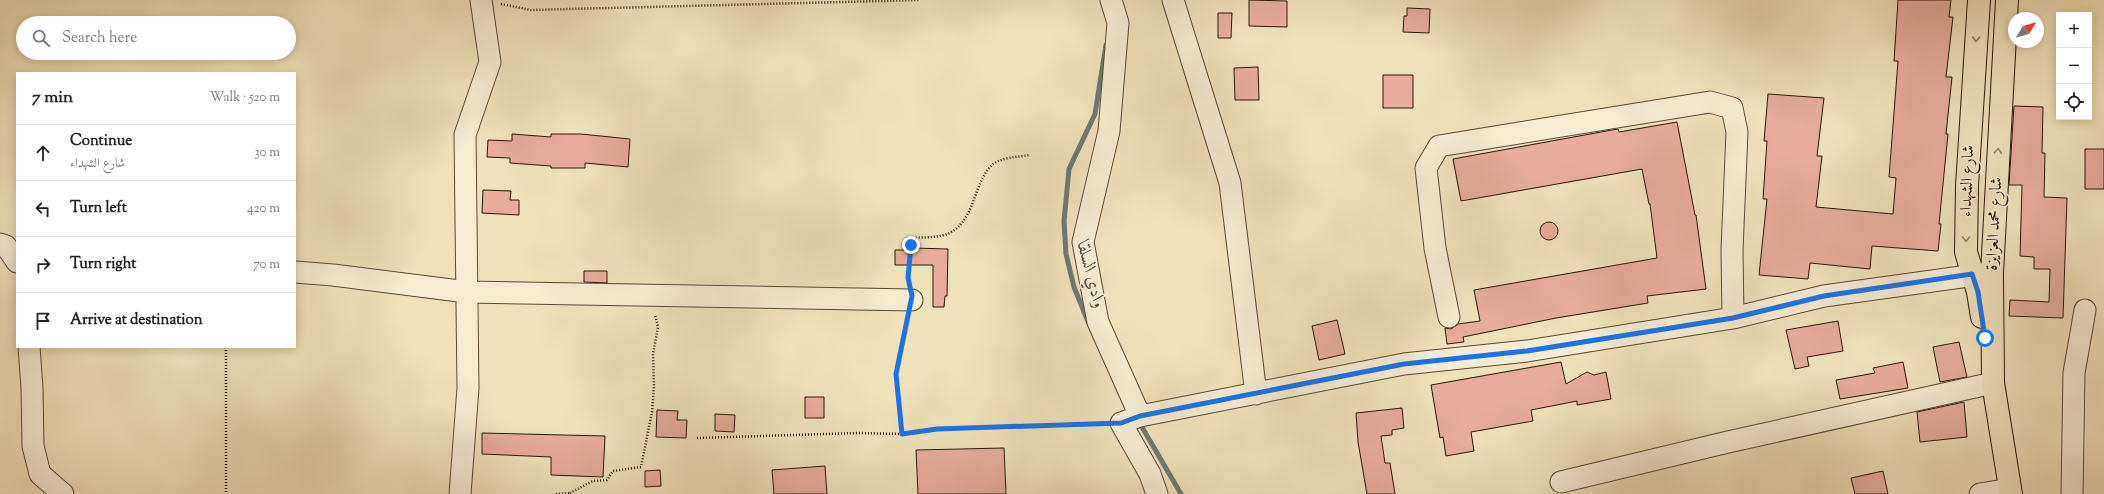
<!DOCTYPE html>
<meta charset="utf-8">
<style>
body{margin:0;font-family:"Sorts Mill Goudy",Amiri,serif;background:#f2f2f2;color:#222}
.controls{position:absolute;right:12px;top:12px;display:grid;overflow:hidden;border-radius:0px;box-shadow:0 2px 10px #0003}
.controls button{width:36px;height:36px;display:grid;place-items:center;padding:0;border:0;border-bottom:1px solid #e0e0e0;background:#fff;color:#222;font:20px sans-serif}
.compass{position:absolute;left:2008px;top:12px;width:36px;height:36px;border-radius:50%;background:#fff;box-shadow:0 2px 10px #0003;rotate:53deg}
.stop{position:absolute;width:12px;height:12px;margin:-9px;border:3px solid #1a73e8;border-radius:50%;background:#fff}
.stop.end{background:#1a73e8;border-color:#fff;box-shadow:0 1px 4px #0008}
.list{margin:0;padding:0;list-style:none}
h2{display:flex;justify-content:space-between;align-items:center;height:52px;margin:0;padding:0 16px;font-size:17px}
h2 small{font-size:13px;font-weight:400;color:#767676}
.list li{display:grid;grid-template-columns:26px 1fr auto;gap:12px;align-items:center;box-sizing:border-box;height:56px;padding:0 16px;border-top:1px solid #e0e0e0}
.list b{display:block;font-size:15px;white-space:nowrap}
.list p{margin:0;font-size:13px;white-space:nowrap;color:#767676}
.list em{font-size:13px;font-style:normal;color:#767676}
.icon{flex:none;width:22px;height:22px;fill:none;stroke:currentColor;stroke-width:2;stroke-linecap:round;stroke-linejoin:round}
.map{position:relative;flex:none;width:2104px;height:494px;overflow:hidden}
.search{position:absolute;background:#fff;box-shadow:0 2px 10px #0003;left:16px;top:16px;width:280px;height:44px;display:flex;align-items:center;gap:10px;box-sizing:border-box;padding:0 14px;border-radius:22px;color:#767676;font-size:15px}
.panel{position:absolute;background:#fff;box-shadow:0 2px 10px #0003;left:16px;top:72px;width:280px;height:276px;border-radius:0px}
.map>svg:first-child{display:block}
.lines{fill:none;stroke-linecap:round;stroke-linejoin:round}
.stream{stroke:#6e7a73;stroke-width:5}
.building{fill:#e7ad99;stroke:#2a160b}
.minor-casing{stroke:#5b4936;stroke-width:23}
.major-casing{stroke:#2a160b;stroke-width:24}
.path{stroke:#2a160b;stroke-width:2.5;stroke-dasharray:1 2;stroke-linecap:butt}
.minor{stroke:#f5ecd2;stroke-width:21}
.major{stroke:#efe2b9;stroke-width:22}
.oneway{stroke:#96866b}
.route{stroke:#1a73e8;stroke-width:5}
.labels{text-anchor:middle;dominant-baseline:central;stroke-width:3;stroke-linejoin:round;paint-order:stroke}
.street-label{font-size:17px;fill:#2a160b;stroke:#f5ecd2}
.water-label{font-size:18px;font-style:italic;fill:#525048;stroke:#f5ecd2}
</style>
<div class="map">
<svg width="2104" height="494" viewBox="0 0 2104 494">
<rect width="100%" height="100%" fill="#efe2b9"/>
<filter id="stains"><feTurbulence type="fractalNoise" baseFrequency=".005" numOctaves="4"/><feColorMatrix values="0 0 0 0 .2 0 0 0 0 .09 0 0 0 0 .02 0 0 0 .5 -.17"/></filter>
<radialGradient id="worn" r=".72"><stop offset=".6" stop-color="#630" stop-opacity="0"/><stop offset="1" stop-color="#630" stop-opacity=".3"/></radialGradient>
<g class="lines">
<path class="stream" d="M1089,324L1074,287L1066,254L1064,221L1069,169L1095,114L1106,45
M1139,422L1181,494"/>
</g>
<path class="building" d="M1249,0L1287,1V27L1249,26Z
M1898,0H1951L1949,17H1953L1946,77H1952L1946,134H1948L1939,224H1941L1938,251L1872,246L1870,269L1810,263L1808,279L1759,275L1767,199H1763L1767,141H1764L1768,94L1824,98L1817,156H1822L1816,207L1893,214L1896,178L1889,177L1898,61H1894Z
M1407,8L1430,9L1429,33L1403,32L1404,16H1407Z
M1218,13H1232L1231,38H1218Z
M1258,67L1259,100H1235L1234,68Z
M1383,75H1413V108H1383Z
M2014,106L2043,107L2042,153H2045L2044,197L2067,198L2063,318L2009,316L2010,300L2049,302L2050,269H2034V257L2020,256L2022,185H2009Z
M1677,122L1695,215H1696L1706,289L1647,296L1648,303L1556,318L1463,337L1464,342L1447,344L1445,328L1451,329L1458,324L1480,321L1474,290L1657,258L1650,204H1649L1642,169L1461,201L1453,159L1612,130L1618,129L1619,132Z
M512,134L551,137V134H581L630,139L628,167L585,163V168H551V166L510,163V158L487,157L488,140L512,141Z
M2085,149H2104V189H2085Z
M483,190L511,191L510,200H519V215L482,213Z
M1540 231a9 9 0 1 1 18 0a9 9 0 1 1-18 0Z
M914,248L948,249L947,296H945L944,307H933V265H895V250H914Z
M584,271H607V283L584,282Z
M1337,320L1345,354L1319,360L1312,326Z
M1838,321L1843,351L1807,357L1809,366L1795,369L1786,330Z
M1959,342L1967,377L1940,382L1933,347Z
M1561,362L1566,384L1587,372L1594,375L1606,372L1611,399L1577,405V401L1531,410L1533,421L1471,432L1474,451L1446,456L1443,437L1440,438L1431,385Z
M1903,362L1908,388L1840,399L1836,380L1875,373L1873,368Z
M805,397H824V418H805Z
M1964,402L1967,437L1920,442L1917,412Z
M1402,408L1404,428L1392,430V435L1381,436L1385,463H1390L1395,494H1367L1358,442L1356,413Z
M657,410L678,411L677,420H687L686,438L656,437Z
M715,414L735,415L734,432L715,431Z
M482,433L605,436L603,477L551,475V457L482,454Z
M1004,448L1006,494H918L916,450Z
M825,466L827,494H774L772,470Z
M660,470L661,486L645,487V471Z
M1883,471L1888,494H1855L1851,478Z"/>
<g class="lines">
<defs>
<path id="minor" d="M1111,0L1118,23L1109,131L1083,242L1098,322L1140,416
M1173,0L1230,183L1256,394
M0,244L6,246L17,262
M295,272L333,275L467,292L912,300
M1449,317L1435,248L1426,168L1439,146L1710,102L1732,108L1737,132L1732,250L1733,318
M29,347L32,388L33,446L40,474L63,494
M1561,482L1728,442L1993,383
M460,494L468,388L465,135L490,62L481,0
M1157,494L1150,474L1121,423L1140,416L1404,364L1527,351L1733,318L1824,296L1990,273
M1980,494L2010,489
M2072,494L2074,373L2085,310"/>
<path id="major" d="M1979,0L1967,186L1966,252L1978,292L1982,317
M2007,0L1992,273L1993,383L2011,494"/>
</defs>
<use href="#minor" class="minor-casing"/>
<use href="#major" class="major-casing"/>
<path class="path" d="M501,4L531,10L920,0
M909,282V256L911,245L907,238C921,237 941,239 953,231C975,216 974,185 990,167C999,157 1018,157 1030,155
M226,347V494
M902,434L896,374L908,318
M697,438L858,433L902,434L937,429L1104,424
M570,493L593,481L607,480L613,471L641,467L652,412L654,386L653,354L658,327L655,314
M556,494L570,493"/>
<use href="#minor" class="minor"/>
<use href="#major" class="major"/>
</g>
<defs><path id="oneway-chevron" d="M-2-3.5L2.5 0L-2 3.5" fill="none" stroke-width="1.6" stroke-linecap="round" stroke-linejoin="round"/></defs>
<g class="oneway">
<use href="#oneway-chevron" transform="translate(1976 39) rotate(93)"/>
<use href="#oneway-chevron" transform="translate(1998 151) rotate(-87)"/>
<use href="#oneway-chevron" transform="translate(1966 239) rotate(90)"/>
</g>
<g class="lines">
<path class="route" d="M911,245L908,278L912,296L896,374L902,434L937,429L1121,423L1140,416L1404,364L1527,351L1733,318L1824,296L1972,274L1978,292L1985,338"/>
</g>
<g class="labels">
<g class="street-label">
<text transform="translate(1968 181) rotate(-88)">شارع الشهداء</text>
<text transform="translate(1995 224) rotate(-87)">شارع محمد العزايزة</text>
</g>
<g class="water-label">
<text transform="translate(1090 275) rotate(75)">وادي السلقا</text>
</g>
</g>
<rect width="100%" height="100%" filter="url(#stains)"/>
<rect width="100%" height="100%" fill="url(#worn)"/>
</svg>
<div class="controls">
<button>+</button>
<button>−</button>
<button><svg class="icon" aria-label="locate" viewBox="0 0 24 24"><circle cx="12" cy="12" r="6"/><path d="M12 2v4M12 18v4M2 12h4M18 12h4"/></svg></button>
</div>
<svg class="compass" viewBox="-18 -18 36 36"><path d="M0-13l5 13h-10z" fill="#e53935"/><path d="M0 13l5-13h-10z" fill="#767676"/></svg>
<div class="stop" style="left:1985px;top:338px"></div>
<div class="stop end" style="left:911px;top:245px"></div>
<div class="search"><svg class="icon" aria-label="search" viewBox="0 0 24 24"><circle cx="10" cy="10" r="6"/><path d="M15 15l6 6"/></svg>Search here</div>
<section class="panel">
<h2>7 min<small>Walk · 520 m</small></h2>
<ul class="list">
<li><svg class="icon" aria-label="ahead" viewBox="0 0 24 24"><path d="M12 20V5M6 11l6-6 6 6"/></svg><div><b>Continue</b><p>شارع الشهداء</p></div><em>30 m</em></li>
<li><svg class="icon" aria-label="left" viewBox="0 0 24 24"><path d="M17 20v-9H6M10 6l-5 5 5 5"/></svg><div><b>Turn left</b></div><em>420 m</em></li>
<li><svg class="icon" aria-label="right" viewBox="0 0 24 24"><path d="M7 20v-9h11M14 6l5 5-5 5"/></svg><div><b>Turn right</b></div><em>70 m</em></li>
<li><svg class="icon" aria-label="arrive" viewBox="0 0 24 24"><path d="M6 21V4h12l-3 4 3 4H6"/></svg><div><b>Arrive at destination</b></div></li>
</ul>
</section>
</div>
